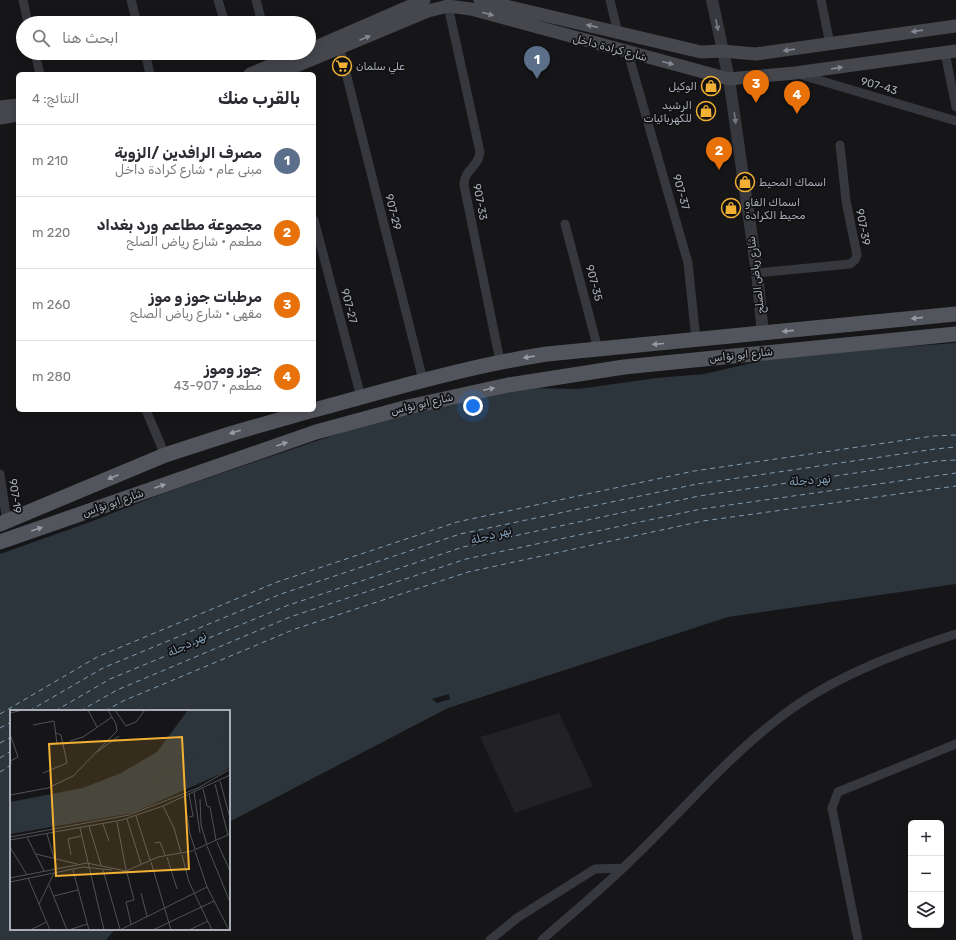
<!DOCTYPE html>
<html lang="ar">
<meta charset="utf-8">
<style>
body{margin:0;font-family:Rubik,"Noto Sans Arabic",sans-serif;background:#f2f2f3;color:#2b2b33;direction:rtl}
.controls{position:absolute;right:12px;bottom:12px;display:grid;overflow:hidden;border-radius:6px;box-shadow:0 2px 10px #0003}
.controls button{width:36px;height:36px;display:grid;place-items:center;padding:0;border:0;border-bottom:1px solid #e1e1e2;background:#fff;color:#2b2b33;font:20px sans-serif}
.you{position:absolute;left:473px;top:406px;width:14px;height:14px;margin:-10px;border:3px solid #fff;border-radius:50%;background:#1a73e8;box-shadow:0 0 0 6px #1a73e833}
.badge{display:grid;place-items:center;width:26px;height:26px;border-radius:50%;background:#0b8043;color:#fff;font-size:13px;font-weight:700}
.pin{position:absolute;translate:-50% -33px;filter:drop-shadow(0 1px 2px #0008)}
.pin::after{content:'';position:absolute;top:21px;width:14px;height:12px;background:inherit;clip-path:polygon(0 0,100% 0,50% 100%)}
.list{margin:0;padding:0;list-style:none}
h2{display:flex;justify-content:space-between;align-items:center;height:52px;margin:0;padding:0 16px;font-size:17px}
h2 small{font-size:13px;font-weight:400;color:#7c7c81}
.list li{display:grid;grid-template-columns:26px 1fr auto;gap:12px;align-items:center;box-sizing:border-box;height:72px;padding:0 16px;border-top:1px solid #e1e1e2}
.list b{display:block;font-size:15px;white-space:nowrap}
.list p{margin:0;font-size:13px;white-space:nowrap;color:#7c7c81}
.list em{font-size:13px;font-style:normal;color:#7c7c81}
.icon{flex:none;width:22px;height:22px;fill:none;stroke:currentColor;stroke-width:2;stroke-linecap:round;stroke-linejoin:round}
.map{position:relative;flex:none;width:956px;height:940px;overflow:hidden;direction:ltr}
.search{position:absolute;background:#fff;box-shadow:0 2px 10px #0003;left:16px;top:16px;width:300px;height:44px;display:flex;align-items:center;gap:10px;box-sizing:border-box;padding:0 14px;border-radius:22px;color:#7c7c81;font-size:15px}
.panel{position:absolute;background:#fff;box-shadow:0 2px 10px #0003;left:16px;top:72px;width:300px;height:340px;border-radius:6px;direction:rtl}
.map>svg:first-child{display:block}
.built{fill:#222225}
.water{fill:#2c353c}
.pier{fill:#161618}
.lines{fill:none;stroke-linecap:round;stroke-linejoin:round}
.ferry{stroke:#7f9bb3;stroke-width:1;stroke-dasharray:5 4;stroke-linecap:butt}
.minor{stroke:#37383d;stroke-width:9}
.tertiary{stroke:#37383d;stroke-width:12}
.secondary{stroke:#45474d;stroke-width:13}
.primary{stroke:#53555c;stroke-width:15}
.oneway{fill:#858993}
.oneway2{fill:#757881}
.oneway3{fill:#979ba6}
.labels{text-anchor:middle;dominant-baseline:central;stroke-width:3.5;stroke-linejoin:round;paint-order:stroke}
.street-label{font-size:11px;fill:#a8adb8;stroke:#111113}
.poi-label{font-size:11px;fill:#a8adb8;stroke:#111113;text-anchor:start}
.water-label{font-size:12px;font-style:italic;fill:#7f9bb3;stroke:#111113}
.inset-river{fill:none;stroke:#2c353c;stroke-width:2}
.inset-road{fill:none;stroke:#505258;stroke-width:1}
.view{fill:#f2b134;fill-opacity:0.15;stroke:#f2b134;stroke-width:2}
.inset-edge{fill:none;stroke:#a8adb8;stroke-width:2}
</style>
<div class="map">
<svg width="956" height="940" viewBox="0 0 956 940">
<rect width="100%" height="100%" fill="#161618"/>
<path class="built" d="M559,713L593,786L515,813L480,737Z"/>
<path class="water" d="M956,343V584L728,617L448,708L229,822V711H11V929H115L106,940H0V554L90,522L164,493L378,420L524,388L578,389L657,378L704,374L787,355Z"/>
<path class="pier" d="M449,694L450,699L437,703L432,699Z"/>
<g class="lines">
<path class="ferry" d="M29,711L103,668L281,594L460,534L697,484L935,449L956,447
M55,711L110,679L286,606L463,547L699,496L937,461L956,460
M80,711L117,690L290,617L466,559L701,509L956,473
M105,711L123,701L295,629L468,572L703,521L956,486
M0,714L97,657L277,582L457,522L694,471L933,436L956,435
M0,728L11,722
M0,743L11,737
M0,758L11,751
M0,772L11,765"/>
<path class="minor" d="M23,0L28,23
M131,0L137,23
M218,0L225,23
M256,0L262,23
M610,0L618,33
M821,0L830,44
M448,6L480,152C479,167 464,169 464,185L500,361
M249,23L262,20
M340,49L423,380
M35,53L40,74
M145,53L150,74
M270,53L273,65
M628,53L688,263L696,340
M945,53L956,107
M798,74L956,121
M314,220L361,397
M565,224L598,349
M757,273L850,264L855,260L857,255L846,201L840,145
M146,410L165,455
M0,474L7,522
M490,940L517,918L595,869L623,868
M542,940C569,916 597,893 623,868C680,815 730,752 794,707C843,673 900,652 956,634
M858,940L832,808L838,792L956,744"/>
<path class="tertiary" d="M712,0L729,79L757,273L763,334"/>
<path class="secondary" d="M480,0L701,52L722,51L756,54L956,26
M309,50L424,0
M250,74L301,53
M277,74L428,11L448,6L471,9L729,79L795,73L956,51
M0,107L18,105
M0,118L18,115"/>
<path class="primary" d="M314,410C392,389 468,366 547,354L956,314
M0,524L165,455L233,433L313,410
M0,542L316,432L408,407L508,385L624,367L956,334"/>
</g>
<defs><path id="oneway-solid" d="M-6-.8H1V-3.2L6.5 0L1 3.2V.8H-6Z"/></defs>
<g class="oneway">
<use href="#oneway-solid" transform="translate(488 14) rotate(16)"/>
<use href="#oneway-solid" transform="translate(592 26) rotate(-167)"/>
<use href="#oneway-solid" transform="translate(917 31) rotate(172)"/>
<use href="#oneway-solid" transform="translate(365 38) rotate(-23)"/>
<use href="#oneway-solid" transform="translate(789 50) rotate(172)"/>
<use href="#oneway-solid" transform="translate(668 63) rotate(15)"/>
<use href="#oneway-solid" transform="translate(837 68) rotate(-8)"/>
</g>
<g class="oneway2">
<use href="#oneway-solid" transform="translate(717 25) rotate(79)"/>
<use href="#oneway-solid" transform="translate(735 118) rotate(82)"/>
</g>
<g class="oneway3">
<use href="#oneway-solid" transform="translate(917 318) rotate(174)"/>
<use href="#oneway-solid" transform="translate(788 331) rotate(174)"/>
<use href="#oneway-solid" transform="translate(658 344) rotate(175)"/>
<use href="#oneway-solid" transform="translate(529 357) rotate(171)"/>
<use href="#oneway-solid" transform="translate(489 389) rotate(-12)"/>
<use href="#oneway-solid" transform="translate(235 432) rotate(163)"/>
<use href="#oneway-solid" transform="translate(282 444) rotate(-19)"/>
<use href="#oneway-solid" transform="translate(113 477) rotate(157)"/>
<use href="#oneway-solid" transform="translate(160 486) rotate(-19)"/>
<use href="#oneway-solid" transform="translate(37 529) rotate(-19)"/>
</g>
<defs>
<symbol id="supermarket-ring" viewBox="-11 -11 22 22"><circle r="9.5" fill="#111113" stroke="#f2b134" stroke-width="1.5"/><path d="M-6-5.5h2.5l.6 2H6L4.5 2H-2.5L-4.4-4H-6ZM-1.5 3.2a1.3 1.3 0 1 0 .1 0ZM3 3.2a1.3 1.3 0 1 0 .1 0Z" fill="#f2b134"/></symbol>
<symbol id="shop-ring" viewBox="-11 -11 22 22"><circle r="9.5" fill="#111113" stroke="#f2b134" stroke-width="1.5"/><path d="M-5-2.5h2.3a2.7 3.5 0 0 1 5.4 0H5L5.5 6h-11ZM-1.5-2.5h3a1.5 2.3 0 0 0-3 0Z" fill="#f2b134"/></symbol>
</defs>
<g fill-rule="evenodd">
<use href="#supermarket-ring" x="331" y="55" width="22" height="22"/>
<use href="#shop-ring" x="700" y="75" width="22" height="22"/>
<use href="#shop-ring" x="695" y="100" width="22" height="22"/>
<use href="#shop-ring" x="734" y="171" width="22" height="22"/>
<use href="#shop-ring" x="720" y="197" width="22" height="22"/>
</g>
<g class="labels">
<g class="street-label">
<text transform="translate(610 48) rotate(15)">شارع كرادة داخل</text>
<text transform="translate(879 86) rotate(16)">907-43</text>
<text transform="translate(681 192) rotate(74)">907-37</text>
<text transform="translate(480 202) rotate(79)">907-33</text>
<text transform="translate(393 212) rotate(76)">907-29</text>
<text transform="translate(863 227) rotate(79)">907-39</text>
<text transform="translate(756 275) rotate(-97)">شارع رياض الصلح</text>
<text transform="translate(594 283) rotate(75)">907-35</text>
<text transform="translate(349 306) rotate(75)">907-27</text>
<text transform="translate(741 355) rotate(-6)">شارع ابو نؤاس</text>
<text transform="translate(422 404) rotate(-13)">شارع ابو نؤاس</text>
<text transform="translate(15 496) rotate(82)">907-19</text>
<text transform="translate(113 503) rotate(-19)">شارع ابو نؤاس</text>
</g>
<g class="poi-label">
<text x="356" y="66">علي سلمان</text>
<text x="697" y="86" text-anchor="end">الوكيل</text>
<text x="692" y="105" text-anchor="end">الرشيد<tspan x="692" dy="13">للكهربائيات</tspan></text>
<text x="759" y="182">اسماك المحيط</text>
<text x="745" y="202">اسماك الفاو<tspan x="745" dy="13">محيط الكرادة</tspan></text>
</g>
<g class="water-label">
<text transform="translate(810 480) rotate(-5)">نهر دجلة</text>
<text transform="translate(491 535) rotate(-15)">نهر دجلة</text>
<text transform="translate(187 644) rotate(-27)">نهر دجلة</text>
</g>
</g>
<g transform="translate(10 710)">
<rect width="220" height="220" fill="#161618"/>
<path d="M178,0H220V57L210,64L123,103L0,124V92L73,78L111,63L147,42Z" fill="#2c353c"/>
<path class="inset-river" d="M0,102L77,91L133,73L187,42L213,16L220,3M0,104L77,93L134,74L158,63L188,43L215,17L220,7M0,106L78,94L135,76L159,65L190,44L216,18L220,11M0,108L78,96L136,78L160,66L191,46L220,15M0,110L79,98L136,79L161,67L192,47L220,19"/>
<path class="inset-road" d="M78,0L87,17M105,0L116,16L126,12L135,0M0,3L13,0M23,15L44,11L47,34L52,33M0,24L8,47L0,51M60,31L73,27L102,7M87,42L109,26M33,63L57,53L51,25L46,23M0,64L1,50M210,71L220,108M205,74L218,125M193,79L197,96L200,97L206,130M184,82L190,123M0,85L38,78L63,66L107,21L106,14L98,0M174,86L180,124L185,139M190,89L191,115L197,135M153,96L164,118L171,143M126,106L140,150M179,107L183,106L179,84M117,109L131,154M107,112L116,160M93,114L99,131M79,116L91,155M70,118L94,220M37,124L47,158M0,127L119,105L188,78L220,59M17,127L34,161M0,130L112,110L153,96L220,65M207,132L220,161M145,133L150,132L155,145M197,136L220,192M0,137L17,165M185,141L197,177L219,220M26,144L67,154M61,145L58,129L71,126M172,145L179,172L202,220M157,147L167,179M141,152L161,220M63,160L79,220M93,160L110,219M117,163L124,190L116,192L121,214M0,168L77,153L116,161L148,147L182,141L220,124M18,168L40,220M0,172L73,157L102,160M39,175L57,220M131,183L137,206M44,186L68,180M29,194L44,163M20,220L37,212M59,220L77,214M110,220L197,177M143,220L204,191M179,220L198,211"/>
<path class="view" d="M172,27L179,159L46,166L39,34Z"/>
<rect width="220" height="220" class="inset-edge"/>
</g>
</svg>
<div class="controls">
<button>+</button>
<button>−</button>
<button><svg class="icon" aria-label="layers" viewBox="0 0 24 24"><path d="M12 4l9 5-9 5-9-5zM3 14l9 5 9-5"/></svg></button>
</div>
<div class="you"></div>
<div class="pin badge" style="left:537px;top:79px;background:#5c6f8a">1</div>
<div class="pin badge" style="left:719px;top:170px;background:#e8710a">2</div>
<div class="pin badge" style="left:756px;top:103px;background:#e8710a">3</div>
<div class="pin badge" style="left:797px;top:114px;background:#e8710a">4</div>
<div class="search"><svg class="icon" aria-label="search" viewBox="0 0 24 24"><circle cx="10" cy="10" r="6"/><path d="M15 15l6 6"/></svg>ابحث هنا</div>
<section class="panel">
<h2>بالقرب منك<small>النتائج: 4</small></h2>
<ul class="list">
<li><span class="badge" style="background:#5c6f8a">1</span><div><b>مصرف الرافدين /الزوية</b><p>مبنى عام · شارع كرادة داخل</p></div><em>210 m</em></li>
<li><span class="badge" style="background:#e8710a">2</span><div><b>مجموعة مطاعم ورد بغداد</b><p>مطعم · شارع رياض الصلح</p></div><em>220 m</em></li>
<li><span class="badge" style="background:#e8710a">3</span><div><b>مرطبات جوز و موز</b><p>مقهى · شارع رياض الصلح</p></div><em>260 m</em></li>
<li><span class="badge" style="background:#e8710a">4</span><div><b>جوز وموز</b><p>مطعم · 907-43</p></div><em>280 m</em></li>
</ul>
</section>
</div>
